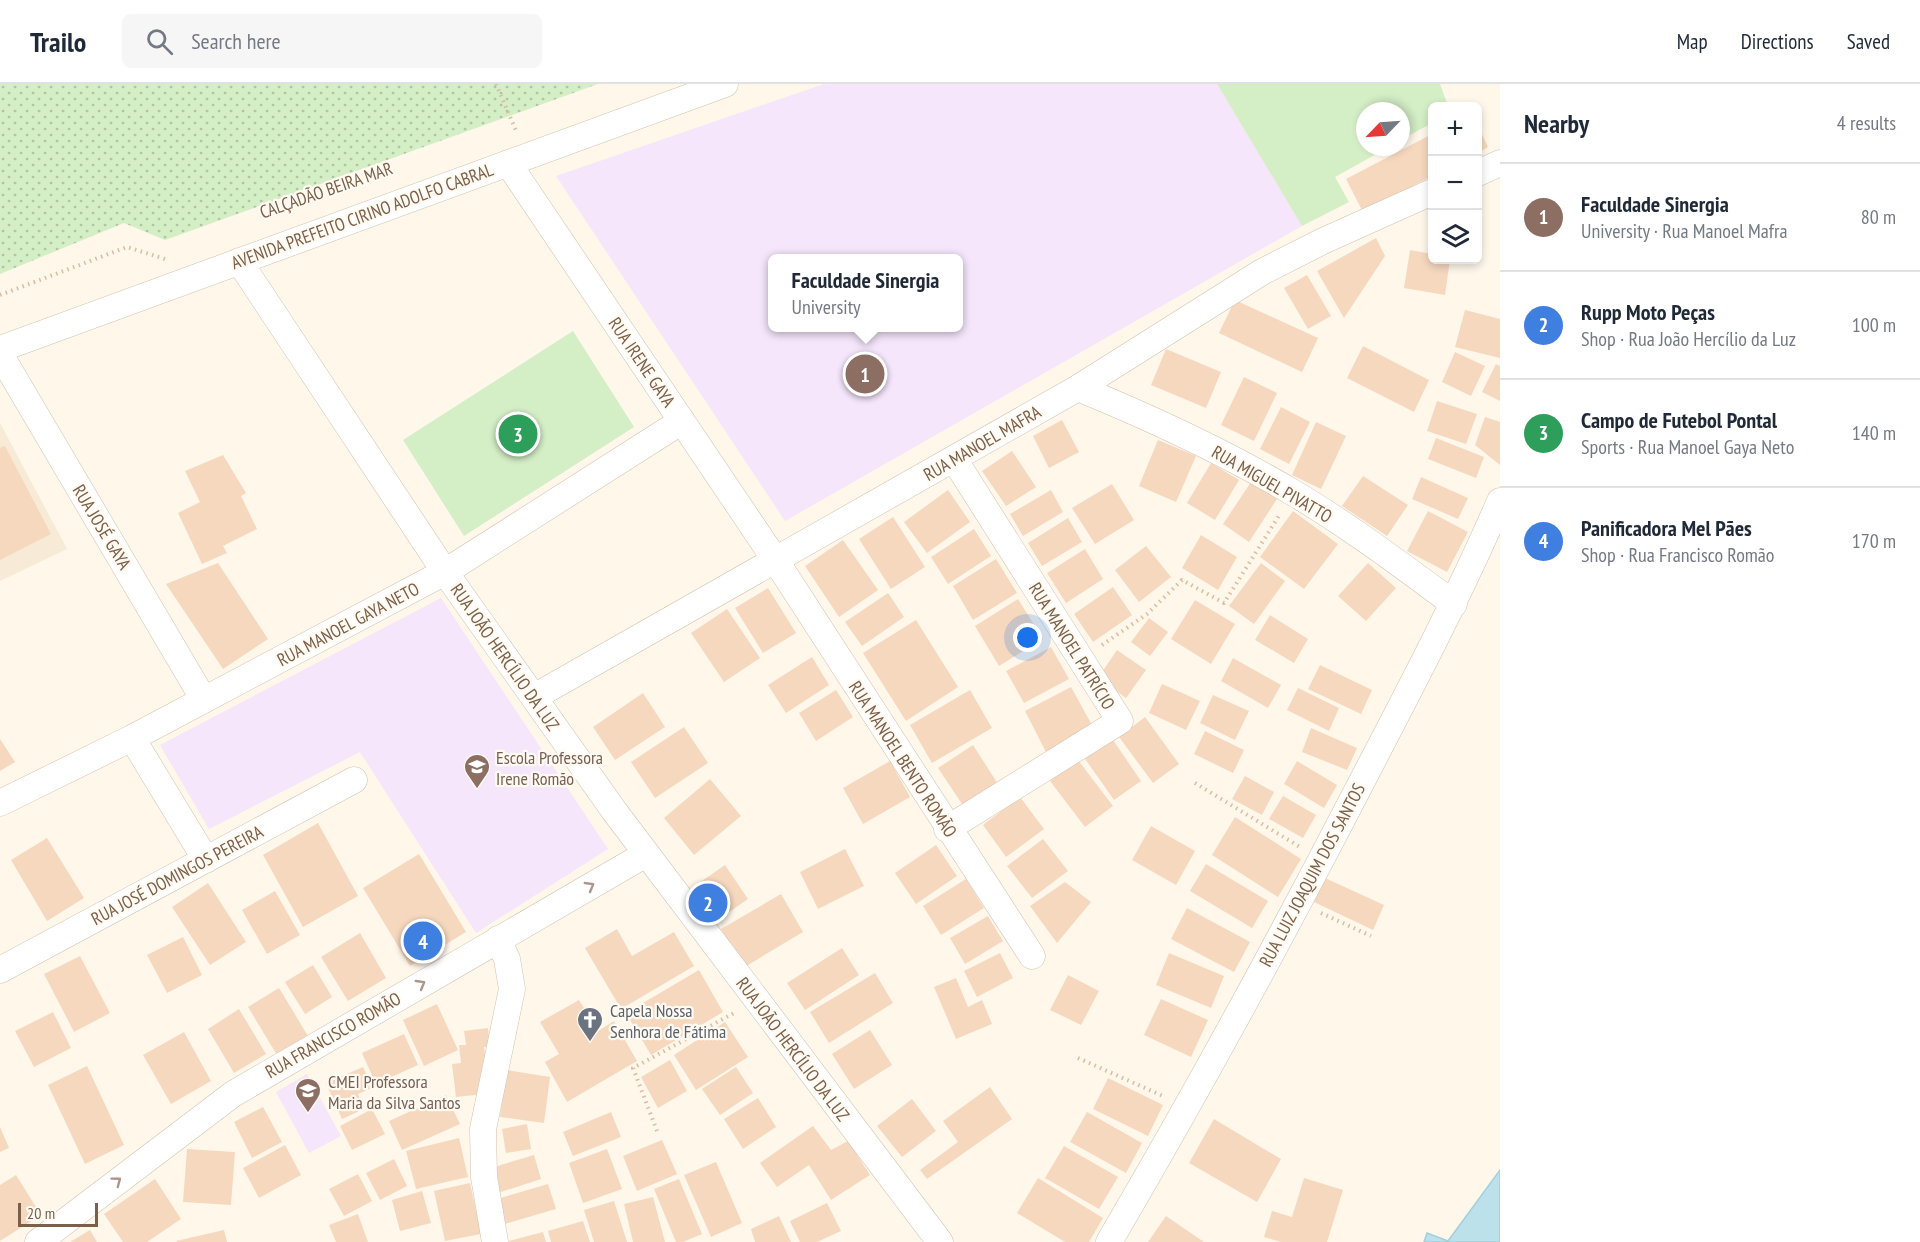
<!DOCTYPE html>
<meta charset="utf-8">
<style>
body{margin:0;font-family:"PT Sans Narrow",sans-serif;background:#f6f6f7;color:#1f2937}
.controls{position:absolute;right:18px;top:18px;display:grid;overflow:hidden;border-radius:9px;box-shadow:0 3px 9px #0003}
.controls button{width:54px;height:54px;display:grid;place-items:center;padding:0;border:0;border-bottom:2px solid #e0e1e3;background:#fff;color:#1f2937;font:30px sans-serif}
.compass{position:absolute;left:1356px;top:18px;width:54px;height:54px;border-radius:50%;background:#fff;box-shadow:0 3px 9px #0003;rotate:245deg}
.scale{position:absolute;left:18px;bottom:15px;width:80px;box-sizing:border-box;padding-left:6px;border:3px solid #7c5f4a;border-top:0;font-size:16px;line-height:21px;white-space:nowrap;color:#7c5f4a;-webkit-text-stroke:4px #fffbf2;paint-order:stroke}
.you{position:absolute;left:1028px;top:554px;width:21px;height:21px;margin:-15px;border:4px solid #fff;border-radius:50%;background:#1a73e8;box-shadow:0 0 0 9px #1a73e833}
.badge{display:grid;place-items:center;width:39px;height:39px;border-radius:50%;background:#7c3aed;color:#fff;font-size:20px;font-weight:700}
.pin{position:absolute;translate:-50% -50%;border:3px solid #fff;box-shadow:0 2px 6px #0006}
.popup{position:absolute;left:768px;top:170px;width:195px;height:78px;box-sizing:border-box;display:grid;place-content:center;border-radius:9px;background:#fff;filter:drop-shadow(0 2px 4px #0005);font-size:20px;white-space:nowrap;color:#747a83}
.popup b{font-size:22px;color:#1f2937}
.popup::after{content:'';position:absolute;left:50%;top:100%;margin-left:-12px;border:12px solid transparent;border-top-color:#fff}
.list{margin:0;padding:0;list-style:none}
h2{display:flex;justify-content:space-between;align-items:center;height:78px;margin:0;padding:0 24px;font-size:26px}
h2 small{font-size:20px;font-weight:400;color:#747a83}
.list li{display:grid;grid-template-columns:39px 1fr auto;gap:18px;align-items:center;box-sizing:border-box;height:108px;padding:0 24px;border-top:2px solid #e0e1e3}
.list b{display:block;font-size:22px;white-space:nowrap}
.list p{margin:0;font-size:20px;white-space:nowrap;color:#747a83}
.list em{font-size:20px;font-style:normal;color:#747a83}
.icon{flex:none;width:33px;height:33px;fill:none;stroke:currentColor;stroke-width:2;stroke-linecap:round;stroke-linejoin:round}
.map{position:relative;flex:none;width:1500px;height:1158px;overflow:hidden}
header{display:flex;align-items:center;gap:36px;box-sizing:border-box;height:84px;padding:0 30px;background:#fff;border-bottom:2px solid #e0e1e3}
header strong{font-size:28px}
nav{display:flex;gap:33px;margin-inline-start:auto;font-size:21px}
.search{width:420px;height:54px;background:#f6f6f7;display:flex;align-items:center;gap:15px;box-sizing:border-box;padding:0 21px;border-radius:9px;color:#747a83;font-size:22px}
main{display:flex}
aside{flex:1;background:#fff}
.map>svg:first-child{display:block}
.residential{fill:#f7ead7}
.education{fill:#f5e6fb;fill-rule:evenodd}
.grass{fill:url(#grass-dots)}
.park{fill:#d4eec6}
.water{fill:#bce1ea;stroke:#a1d0dd;stroke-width:1.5}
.building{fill:#f6d8bf}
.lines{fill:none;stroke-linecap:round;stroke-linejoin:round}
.minor-casing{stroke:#d3c0ae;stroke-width:27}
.path{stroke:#dcbca1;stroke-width:4;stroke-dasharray:1.5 4.5;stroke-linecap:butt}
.minor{stroke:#fff;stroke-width:26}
.oneway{stroke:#aa9789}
.labels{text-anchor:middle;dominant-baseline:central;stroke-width:4.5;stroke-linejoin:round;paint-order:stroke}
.street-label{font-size:18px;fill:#7c5f4a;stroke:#fffbf2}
.education-label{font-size:18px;fill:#785e54;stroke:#fffbf2;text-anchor:start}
.worship-label{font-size:18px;fill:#5b616d;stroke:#fffbf2;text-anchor:start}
</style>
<header>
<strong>Trailo</strong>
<div class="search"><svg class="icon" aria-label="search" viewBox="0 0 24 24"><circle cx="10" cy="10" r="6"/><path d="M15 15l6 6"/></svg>Search here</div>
<nav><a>Map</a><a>Directions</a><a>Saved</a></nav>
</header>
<main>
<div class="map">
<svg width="1500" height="1158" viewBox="0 0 1500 1158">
<defs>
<pattern id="grass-dots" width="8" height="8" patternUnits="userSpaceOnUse" patternTransform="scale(1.5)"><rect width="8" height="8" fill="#d4eec6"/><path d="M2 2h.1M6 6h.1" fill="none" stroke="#b1c4a3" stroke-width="1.8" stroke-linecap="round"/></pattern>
</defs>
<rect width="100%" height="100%" fill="#fef7ea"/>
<path class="residential" d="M0,339L67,465L0,497Z"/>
<path class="education" d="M824,0H1217L1302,142L785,437L556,92ZM772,174H958V244H772Z
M441,514L608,765L476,849L360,668L209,745L160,661Z
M307,990L341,1052L309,1069L276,1008Z"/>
<path class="grass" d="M0,0H598L165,156L124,139L0,190Z"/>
<path class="park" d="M1217,0H1440L1448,22H1432V39L1401,56V27H1365V63H1389L1335,93L1349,118L1302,142Z
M573,247L634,343L464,452L403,356Z"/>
<path class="water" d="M1500,1086V1158H1424L1427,1149L1448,1157Z"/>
<path class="building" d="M1478,42L1488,63L1478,69Z
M1432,50V92L1363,128L1346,95Z
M1376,154L1385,172L1344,234L1317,187Z
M1410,166L1432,170V176H1450L1445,211L1404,204Z
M1307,191L1331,232L1308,245L1284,204Z
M1235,216L1318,254L1302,288L1219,249Z
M1465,226L1500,235V274L1455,263Z
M1363,262L1429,296L1414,328L1347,294Z
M1166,265L1221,288L1206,324L1151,301Z
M1455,268L1485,282L1471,312L1442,298Z
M1496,280L1500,282V317L1482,308Z
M1244,293L1277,309L1254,357L1221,341Z
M1437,317L1477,330L1466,360L1427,347Z
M1281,323L1310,338L1289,380L1260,365Z
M1485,333L1500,338V381L1475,361Z
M1062,336L1079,368L1049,384L1033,352Z
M1316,338L1346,352L1321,405L1292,391Z
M1436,354L1484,373L1476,394L1428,375Z
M1158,356L1196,372L1176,418L1139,402Z
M5,362L51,450L0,476V364Z
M1012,367L1036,403L1006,422L982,387Z
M223,371L246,409L241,412L257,445L223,462L227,469L202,480L178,429L200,418L185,387Z
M1211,379L1239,396L1215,436L1187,419Z
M1363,392L1408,421L1387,452L1342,422Z
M1421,393L1468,414L1458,435L1412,415Z
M1251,398L1277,415L1249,458L1223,440Z
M1112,400L1134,436L1095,460L1072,424Z
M948,406L970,438L927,469L904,438Z
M1051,406L1063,428L1023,452L1010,430Z
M1293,427L1338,460L1304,505L1260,473Z
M1428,427L1468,448L1447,488L1407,467Z
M893,433L925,483L891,505L859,455Z
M1068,434L1082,458L1042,482L1028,459Z
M974,445L991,472L948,500L931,473Z
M1201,451L1237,473L1218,506L1182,484Z
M843,456L878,506L839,533L805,482Z
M1146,462L1171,493L1139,518L1115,486Z
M1085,465L1103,495L1066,519L1047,489Z
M996,475L1017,509L973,536L953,502Z
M218,479L268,555L223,585L166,500Z
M1261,479L1285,497L1254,540L1229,522Z
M1368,479L1396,504L1366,537L1338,512Z
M1113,503L1132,531L1093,558L1074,530Z
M768,504L796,549L763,569L735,524Z
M888,509L904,533L862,562L845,538Z
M1018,515L1043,555L999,582L975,542Z
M1195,516L1235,540L1211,580L1171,555Z
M727,525L760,574L724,598L691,549Z
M1270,531L1308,555L1294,579L1255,556Z
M1149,534L1168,548L1150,572L1131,558Z
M916,536L958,603L906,637L863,569Z
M1051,563L1069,595L1024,619L1006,587Z
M1117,566L1146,586L1126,614L1098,594Z
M812,573L829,601L786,629L768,601Z
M1233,574L1281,601L1268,624L1221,597Z
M1320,581L1372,606L1361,630L1308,605Z
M1162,600L1200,617L1186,646L1149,629Z
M1071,603L1093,643L1046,668L1025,627Z
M1298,604L1339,624L1329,647L1287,626Z
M836,606L853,633L816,657L799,629Z
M970,606L992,644L932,679L910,641Z
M643,609L665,643L615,676L593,643Z
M1213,611L1249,627L1235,656L1200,639Z
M1145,633L1179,680L1153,699L1119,653Z
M684,643L708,679L655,714L631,678Z
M1311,644L1357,664L1347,686L1302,668Z
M1205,647L1244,666L1233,689L1194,670Z
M1111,653L1141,697L1114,716L1083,672Z
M0,655L15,678L0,687Z
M973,661L998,700L964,723L938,684Z
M1078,676L1113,722L1085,743L1050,697Z
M890,677L910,713L863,740L843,704Z
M1297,677L1337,701L1324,724L1284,700Z
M1245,692L1274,708L1262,731L1232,715Z
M710,695L741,732L694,771L664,734Z
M1283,712L1316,731L1303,754L1269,735Z
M1020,713L1044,745L1006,773L983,741Z
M1235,733L1301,775L1278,813L1212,771Z
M318,739L358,812L303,843L263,771Z
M1151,742L1195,767L1176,801L1132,776Z
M47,754L84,814L47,837L11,776Z
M1043,755L1068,787L1032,814L1007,782Z
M936,761L957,792L916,820L895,789Z
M845,765L864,802L818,825L800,788Z
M419,770L466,848L410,882L363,804Z
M1206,780L1268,817L1252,844L1190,807Z
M725,781L748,815L712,840L689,806Z
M1325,794L1384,821L1373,846L1314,818Z
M966,795L984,824L941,851L923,822Z
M1065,798L1091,818L1057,859L1030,822Z
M208,799L246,858L210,881L172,823Z
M275,807L300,851L267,870L242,826Z
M781,810L803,848L743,884L721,845Z
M1187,824L1250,858L1234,888L1171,855Z
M988,832L1003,857L965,880L950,854Z
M617,845L632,872L674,848L694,882L621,925L585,864Z
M360,849L386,894L348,917L321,873Z
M183,853L202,891L167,909L147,871Z
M842,864L859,891L805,926L787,899Z
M1000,869L1013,894L977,913L964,887Z
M1169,869L1224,892L1211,924L1156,901Z
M80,872L110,929L74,948L44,890Z
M313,881L332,913L305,930L285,898Z
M699,886L723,928L651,971L626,929Z
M875,889L893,919L829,959L810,928Z
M1068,891L1099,907L1081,941L1050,926Z
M956,894L968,923L982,916L992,940L956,955L934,903Z
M279,904L308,952L277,971L248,923Z
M1161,915L1208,936L1191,973L1144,951Z
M579,916L598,947L614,937L637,977L567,1018L545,978L559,970L540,938Z
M437,920L458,966L424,982L403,936Z
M239,925L266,970L234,989L208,945Z
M53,928L71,964L34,983L15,947Z
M725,938L748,973L696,1006L674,971Z
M488,944L490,963H484L487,987H481L484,1010L456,1013L452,980L461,979L459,961H466L464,947Z
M870,946L892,981L854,1005L832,970Z
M184,948L211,997L171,1020L143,971Z
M404,950L418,981L376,1000L362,969Z
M670,976L687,1007L658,1024L641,993Z
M87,982L124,1061L85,1080L48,1001Z
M363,983L372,1004L358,1010L364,1025L342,1035L326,999Z
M736,983L753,1009L720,1031L702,1005Z
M507,986L550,993L544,1039L500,1033Z
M1108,994L1163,1021L1148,1052L1093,1025Z
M990,1003L1012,1035L927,1095L920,1086L958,1058L943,1037Z
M446,1011L460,1040L402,1066L389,1037Z
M758,1014L776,1043L743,1065L724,1035Z
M912,1015L936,1047L902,1073L877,1042Z
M263,1023L282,1058L252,1074L234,1038Z
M372,1025L385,1050L352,1066L340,1042Z
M611,1028L621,1053L573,1072L563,1048Z
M1087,1028L1142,1059L1126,1089L1070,1058Z
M1214,1035L1281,1075L1257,1118L1189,1079Z
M527,1040L531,1065L506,1069L502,1045Z
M813,1042L831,1066L848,1057L870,1091L831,1116L809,1081L777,1103L760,1079Z
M0,1043L9,1064L0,1068Z
M459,1054L468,1093L416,1105L406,1067Z
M662,1056L677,1090L637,1107L623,1072Z
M285,1061L301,1091L259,1114L243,1084Z
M1064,1062L1118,1093L1099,1125L1045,1094Z
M187,1065L235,1068L231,1121L183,1118Z
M607,1065L622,1105L583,1119L569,1079Z
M534,1071L541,1095L498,1109L491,1084Z
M394,1075L407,1102L380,1116L366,1089Z
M716,1078L742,1139L711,1153L684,1091Z
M358,1090L372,1117L344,1132L329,1105Z
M16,1091L41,1131L0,1157V1101Z
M1038,1094L1103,1134L1089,1158H1065L1017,1129Z
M1304,1094L1343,1106L1327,1158H1281L1264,1153L1272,1127L1292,1133Z
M155,1095L181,1135L147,1158H123L104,1130Z
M679,1095L702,1150L683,1158H676L654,1105Z
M470,1099L481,1150L445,1157L434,1107Z
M548,1100L556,1125L501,1141L494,1116Z
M422,1107L431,1139L400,1147L392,1116Z
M653,1113L665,1158H633L624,1120Z
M614,1117L627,1158H594L584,1126Z
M827,1119L841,1147L817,1158H800L790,1137Z
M358,1130L368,1158H336L329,1141Z
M779,1132L791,1158H755L751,1145Z
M1166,1132L1204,1158H1148Z
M583,1137L590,1158H551L548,1147Z
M90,1146L97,1158H70Z
M224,1146L227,1158H177L176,1157Z
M543,1148L546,1158H509V1157Z"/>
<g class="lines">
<defs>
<path id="minor" d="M508,79L776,477L1032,872
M1478,89L1500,79
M239,177L445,488L615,728L940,1158
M0,265L725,0
M0,270L204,616
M1078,304C1151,334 1223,367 1292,408C1348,441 1401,481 1454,520
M534,613L1078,304L1262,188L1323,157L1432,108
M132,654L206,776
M0,719L132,654L445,488L682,337
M947,745L1120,637L954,375
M0,886L354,696
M38,1158L233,1010L646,770
M495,1158L484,1093L483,1045L512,905L507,875L498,855
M1109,1158C1197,1008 1280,856 1360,701C1409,607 1458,514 1500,417"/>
</defs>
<use href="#minor" class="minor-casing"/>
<path class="path" d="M496,0L517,49
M0,211L127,163L168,176
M1102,561L1147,530L1182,496L1224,519L1280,430
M1195,699L1300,763
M1321,829L1371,852
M1078,974L1163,1012
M657,1047L633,984L734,929"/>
<use href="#minor" class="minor"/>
</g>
<defs><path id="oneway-chevron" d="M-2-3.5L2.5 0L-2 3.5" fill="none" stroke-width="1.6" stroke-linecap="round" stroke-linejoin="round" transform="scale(1.5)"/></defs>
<g class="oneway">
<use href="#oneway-chevron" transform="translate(590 802) rotate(-30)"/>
<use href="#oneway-chevron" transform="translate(421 900) rotate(-30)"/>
<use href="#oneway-chevron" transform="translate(117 1097) rotate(-37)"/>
</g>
<defs>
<symbol id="school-pin" viewBox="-11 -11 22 30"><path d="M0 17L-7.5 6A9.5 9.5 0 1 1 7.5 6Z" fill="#8d6e63" stroke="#fffbf2"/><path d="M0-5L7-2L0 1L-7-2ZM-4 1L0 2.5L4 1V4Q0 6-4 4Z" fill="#fff"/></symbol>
<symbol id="church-pin" viewBox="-11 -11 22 30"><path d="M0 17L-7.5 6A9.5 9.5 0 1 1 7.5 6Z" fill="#6b7280" stroke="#fffbf2"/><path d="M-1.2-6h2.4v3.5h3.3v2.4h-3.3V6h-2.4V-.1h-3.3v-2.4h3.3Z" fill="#fff"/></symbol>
</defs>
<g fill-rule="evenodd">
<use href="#school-pin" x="462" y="668" width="30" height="40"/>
<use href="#church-pin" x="575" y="921" width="30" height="40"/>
<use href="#school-pin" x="293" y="992" width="30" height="40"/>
</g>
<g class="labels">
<g class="street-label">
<text transform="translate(326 106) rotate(-19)">CALÇADÃO BEIRA MAR</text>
<text transform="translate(362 132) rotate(-20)">AVENIDA PREFEITO CIRINO ADOLFO CABRAL</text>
<text transform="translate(642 278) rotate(56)">RUA IRENE GAYA</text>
<text transform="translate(982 359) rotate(-30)">RUA MANOEL MAFRA</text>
<text transform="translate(1272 400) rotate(30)">RUA MIGUEL PIVATTO</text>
<text transform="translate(102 443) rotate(59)">RUA JOSÉ GAYA</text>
<text transform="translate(348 540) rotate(-28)">RUA MANOEL GAYA NETO</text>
<text transform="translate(1072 562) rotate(58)">RUA MANOEL PATRÍCIO</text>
<text transform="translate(505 573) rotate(55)">RUA JOÃO HERCÍLIO DA LUZ</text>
<text transform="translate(903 675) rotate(57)">RUA MANOEL BENTO ROMÃO</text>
<text transform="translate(177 791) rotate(-28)">RUA JOSÉ DOMINGOS PEREIRA</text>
<text transform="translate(1312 791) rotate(-62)">RUA LUIZ JOAQUIM DOS SANTOS</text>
<text transform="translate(333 951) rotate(-30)">RUA FRANCISCO ROMÃO</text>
<text transform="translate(793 965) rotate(53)">RUA JOÃO HERCÍLIO DA LUZ</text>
</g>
<g class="education-label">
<text x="496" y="673">Escola Professora<tspan x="496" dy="21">Irene Romão</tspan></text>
<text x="328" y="997">CMEI Professora<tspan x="328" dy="21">Maria da Silva Santos</tspan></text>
</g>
<g class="worship-label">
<text x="610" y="926">Capela Nossa<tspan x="610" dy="21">Senhora de Fátima</tspan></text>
</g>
</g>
</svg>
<div class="controls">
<button>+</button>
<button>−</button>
<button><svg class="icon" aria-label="layers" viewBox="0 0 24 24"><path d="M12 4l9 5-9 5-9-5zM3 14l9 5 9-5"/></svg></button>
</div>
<svg class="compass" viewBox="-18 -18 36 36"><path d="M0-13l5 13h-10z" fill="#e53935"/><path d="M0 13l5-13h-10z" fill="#747a83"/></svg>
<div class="scale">20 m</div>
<div class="you"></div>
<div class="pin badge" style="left:865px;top:290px;background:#8d6e63">1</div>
<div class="popup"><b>Faculdade Sinergia</b>University</div>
<div class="pin badge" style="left:708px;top:819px;background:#3f7fe0">2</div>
<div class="pin badge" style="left:518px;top:350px;background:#2e9e5b">3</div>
<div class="pin badge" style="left:423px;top:857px;background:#3f7fe0">4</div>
</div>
<aside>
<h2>Nearby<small>4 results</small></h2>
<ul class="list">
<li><span class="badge" style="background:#8d6e63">1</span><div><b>Faculdade Sinergia</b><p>University · Rua Manoel Mafra</p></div><em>80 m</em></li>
<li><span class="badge" style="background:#3f7fe0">2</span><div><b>Rupp Moto Peças</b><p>Shop · Rua João Hercílio da Luz</p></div><em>100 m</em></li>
<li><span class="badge" style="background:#2e9e5b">3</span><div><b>Campo de Futebol Pontal</b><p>Sports · Rua Manoel Gaya Neto</p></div><em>140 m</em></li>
<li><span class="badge" style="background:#3f7fe0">4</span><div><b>Panificadora Mel Pães</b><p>Shop · Rua Francisco Romão</p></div><em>170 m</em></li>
</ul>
</aside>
</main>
